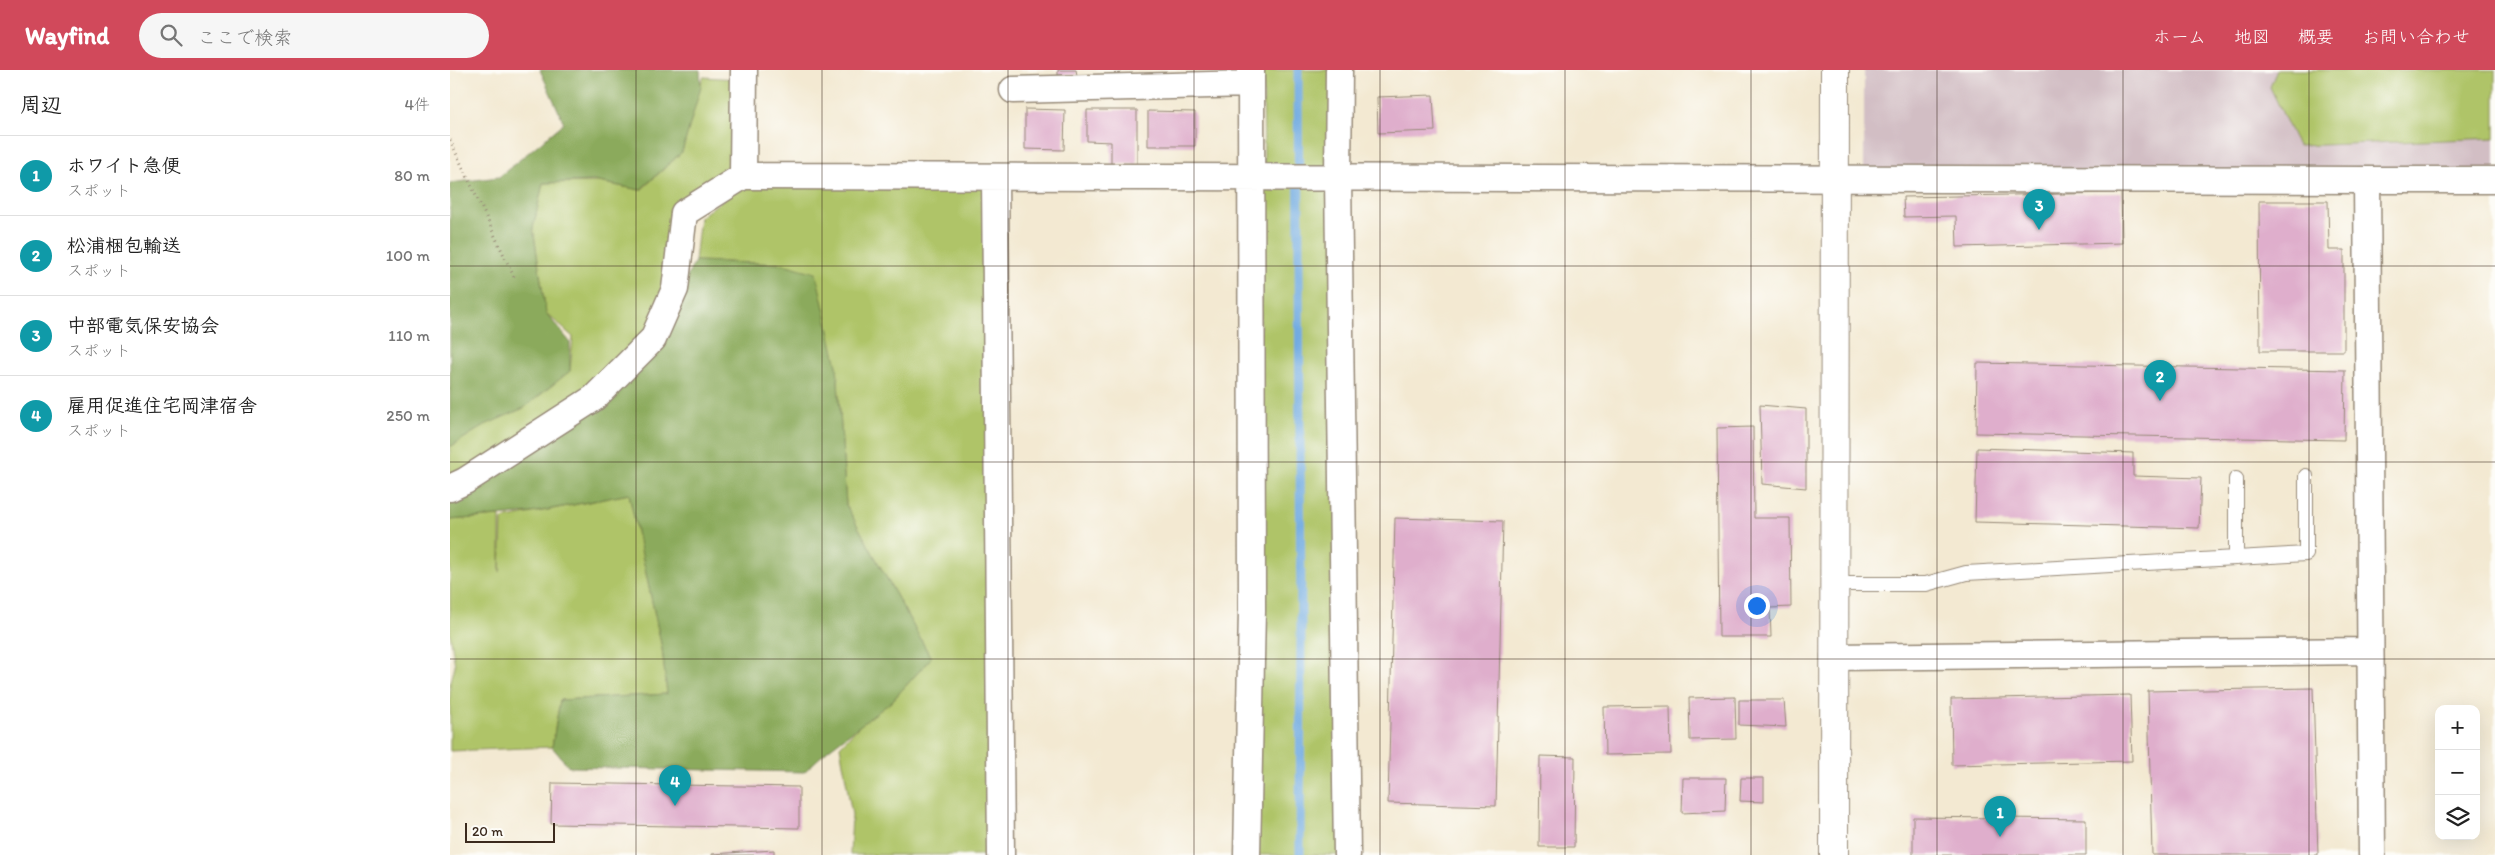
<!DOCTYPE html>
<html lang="ja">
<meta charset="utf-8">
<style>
body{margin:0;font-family:Itim,"Klee One",sans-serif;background:#f6f6f6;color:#222}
.controls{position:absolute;right:15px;bottom:15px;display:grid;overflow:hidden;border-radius:10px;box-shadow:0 5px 20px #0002}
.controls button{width:45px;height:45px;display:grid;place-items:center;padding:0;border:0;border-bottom:1px solid #e0e0e0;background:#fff;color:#222;font:25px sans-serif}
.scale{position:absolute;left:15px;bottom:12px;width:90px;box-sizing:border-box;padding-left:5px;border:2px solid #3b2a1e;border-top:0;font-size:14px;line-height:18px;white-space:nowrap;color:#3b2a1e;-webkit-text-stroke:4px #fdfcf7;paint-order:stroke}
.you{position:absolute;left:1306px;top:535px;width:18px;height:18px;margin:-12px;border:4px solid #fff;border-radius:50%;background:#1a73e8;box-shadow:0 0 0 8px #1a73e833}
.badge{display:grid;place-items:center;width:32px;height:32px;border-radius:50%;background:#d1495b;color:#fff;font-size:16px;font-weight:700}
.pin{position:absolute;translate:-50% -41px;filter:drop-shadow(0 1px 2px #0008)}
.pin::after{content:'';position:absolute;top:26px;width:18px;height:15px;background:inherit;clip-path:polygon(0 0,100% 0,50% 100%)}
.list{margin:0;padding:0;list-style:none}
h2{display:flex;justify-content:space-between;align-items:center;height:65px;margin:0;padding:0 20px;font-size:21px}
h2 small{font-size:16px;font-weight:400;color:#767676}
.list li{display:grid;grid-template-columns:32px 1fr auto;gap:15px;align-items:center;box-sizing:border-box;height:80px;padding:0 20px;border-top:1px solid #e0e0e0}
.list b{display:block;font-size:19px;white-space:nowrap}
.list p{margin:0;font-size:16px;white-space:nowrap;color:#767676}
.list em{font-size:16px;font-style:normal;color:#767676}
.icon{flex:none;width:28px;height:28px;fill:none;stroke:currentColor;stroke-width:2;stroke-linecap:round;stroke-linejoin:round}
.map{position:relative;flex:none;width:2045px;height:785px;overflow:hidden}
header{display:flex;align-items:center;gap:30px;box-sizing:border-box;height:70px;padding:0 25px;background:#d1495b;color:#fff}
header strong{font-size:24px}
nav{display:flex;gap:28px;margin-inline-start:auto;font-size:18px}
.search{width:350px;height:45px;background:#f6f6f6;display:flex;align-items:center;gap:12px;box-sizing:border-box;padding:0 18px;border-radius:28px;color:#767676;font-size:19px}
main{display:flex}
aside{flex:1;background:#fff}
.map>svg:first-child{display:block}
.industrial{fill:#d2bec4}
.green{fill:#afc468;stroke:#757743}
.forest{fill:#8baa5c;stroke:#636a3d}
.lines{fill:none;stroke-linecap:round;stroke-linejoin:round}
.stream{stroke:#71abe1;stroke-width:9}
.building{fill:#dfaecc}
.service-casing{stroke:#978a78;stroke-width:16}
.minor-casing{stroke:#978a78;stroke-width:29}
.tertiary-casing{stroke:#978a78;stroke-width:30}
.path{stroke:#978a78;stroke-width:3;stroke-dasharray:1 4;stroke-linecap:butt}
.service{stroke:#fff;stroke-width:14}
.minor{stroke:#fff;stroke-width:26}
.tertiary{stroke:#fff;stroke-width:28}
.grid{fill:none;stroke:#3b2a1e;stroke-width:1;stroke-opacity:0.55}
</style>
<header>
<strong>Wayfind</strong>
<div class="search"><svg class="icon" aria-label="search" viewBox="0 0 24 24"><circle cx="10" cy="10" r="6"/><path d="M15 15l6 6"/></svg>ここで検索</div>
<nav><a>ホーム</a><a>地図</a><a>概要</a><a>お問い合わせ</a></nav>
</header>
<main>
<aside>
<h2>周辺<small>4件</small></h2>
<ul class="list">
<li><span class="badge" style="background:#0f9aa8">1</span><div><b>ホワイト急便</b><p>スポット</p></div><em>80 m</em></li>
<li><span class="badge" style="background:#0f9aa8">2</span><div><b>松浦梱包輸送</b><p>スポット</p></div><em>100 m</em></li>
<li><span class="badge" style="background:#0f9aa8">3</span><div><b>中部電気保安協会</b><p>スポット</p></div><em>110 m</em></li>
<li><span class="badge" style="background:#0f9aa8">4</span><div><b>雇用促進住宅岡津宿舎</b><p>スポット</p></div><em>250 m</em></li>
</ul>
</aside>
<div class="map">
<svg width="2045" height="785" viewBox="0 0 2045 785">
<rect width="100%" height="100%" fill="#fdfcf7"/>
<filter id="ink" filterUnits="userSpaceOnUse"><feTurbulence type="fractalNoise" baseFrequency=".02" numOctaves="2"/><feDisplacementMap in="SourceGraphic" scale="10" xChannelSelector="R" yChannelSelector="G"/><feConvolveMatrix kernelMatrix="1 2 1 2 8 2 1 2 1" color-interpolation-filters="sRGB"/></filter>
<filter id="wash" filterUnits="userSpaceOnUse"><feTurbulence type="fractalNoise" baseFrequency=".0096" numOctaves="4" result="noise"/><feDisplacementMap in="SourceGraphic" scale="20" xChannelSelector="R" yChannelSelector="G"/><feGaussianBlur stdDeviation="1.12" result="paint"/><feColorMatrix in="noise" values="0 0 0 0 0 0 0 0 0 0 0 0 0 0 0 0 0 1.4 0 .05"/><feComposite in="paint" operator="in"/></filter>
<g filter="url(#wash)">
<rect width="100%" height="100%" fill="#f3e9d2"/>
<path class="industrial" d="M1414,0H2045V100L1414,106Z"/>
<path class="green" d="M813,0H891L895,785H797L814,98Z
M1827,0H2045V68L1848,76L1820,17Z
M253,7L288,9L292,108L232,142L203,269L0,418V377L120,301L123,267L96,243L83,158L93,113L148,112L191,120L232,82Z
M296,112L539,115L549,785H400L402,745L390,676L416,649L441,632L481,588L396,435L387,296L333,194L245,191L250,147Z
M179,424L212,578L217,624L110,630L102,677L0,681V615L5,596L0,563V450L50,446V502L52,449Z"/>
<path class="forest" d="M90,0H250L251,16L232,82L190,120L144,111L93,113L83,158L96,243L120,272V301L74,338L35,355L0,377V113L49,107L114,53Z
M245,191L333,194L366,203L387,296L396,435L481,588L441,632L379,679L354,702L119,697L102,677L110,630L217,624L212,578L179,424L81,443L0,450V423L205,271Z"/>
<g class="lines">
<path class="stream" d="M848,0L851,556L850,785"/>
</g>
<g id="blocks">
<path class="building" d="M608,0H626L627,5H608Z
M983,25L985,61L928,63L927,27Z
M575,39L615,40L614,80L575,79Z
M637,40H687V94H661V72L637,71Z
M698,41L745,42V76H698Z
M1671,123L1672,173L1507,177L1506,146L1454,147L1453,127Z
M1809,131H1878L1879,180H1894V281H1810Z
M1527,293L1895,300L1894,370L1526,363Z
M1310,335L1356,339V418L1312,414Z
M1303,357L1304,448H1340L1341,537L1320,538L1321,567H1269L1267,358Z
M1527,378L1683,383V406L1751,408L1749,458L1525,452Z
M945,448L1053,451L1046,736L938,733Z
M1863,618L1868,785H1702L1698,621Z
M1680,625L1682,691L1502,695L1501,629Z
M1285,627L1286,669L1240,670L1239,628Z
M1289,630H1334L1336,657L1289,655Z
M1220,636L1221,684L1155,685L1154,637Z
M1090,686L1125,687L1124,777H1089Z
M1233,708H1276L1275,741L1232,743Z
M1291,708H1314V732L1290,731Z
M102,713L349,717V758L101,754Z
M1463,747L1636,749V785H1463Z
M324,780V785H262V784Z"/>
</g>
</g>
<g filter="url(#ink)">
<use href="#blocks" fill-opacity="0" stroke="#978a78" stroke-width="1"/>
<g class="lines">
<defs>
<path id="service" d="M1786,409V488
M1384,514H1476L1516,503L1856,484V406"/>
<path id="minor" d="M889,0L888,108L897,785
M563,20L801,14
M293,106L294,0
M545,107L551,785
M0,418L15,411L144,328L203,269L225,219L234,143L293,106L1917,110
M1384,587L1920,581
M797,785L802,540L801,0
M1922,785L1917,110H2045"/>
<path id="tertiary" d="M1384,785L1385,0"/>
</defs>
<use href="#service" class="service-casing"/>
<use href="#minor" class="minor-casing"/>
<use href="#tertiary" class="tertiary-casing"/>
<path class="path" d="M0,70L65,209"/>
<use href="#service" class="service"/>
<use href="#minor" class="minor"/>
<use href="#tertiary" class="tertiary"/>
</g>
</g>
<path class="grid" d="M186,0V785M372,0V785M558,0V785M744,0V785M930,0V785M1115,0V785M1301,0V785M1487,0V785M1673,0V785M1859,0V785M0,196H2045M0,392H2045M0,589H2045"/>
</svg>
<div class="controls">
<button>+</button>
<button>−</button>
<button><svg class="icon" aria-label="layers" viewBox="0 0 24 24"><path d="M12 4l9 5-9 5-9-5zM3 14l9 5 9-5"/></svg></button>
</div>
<div class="scale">20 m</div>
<div class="you"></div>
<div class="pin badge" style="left:1550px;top:767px;background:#0f9aa8">1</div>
<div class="pin badge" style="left:1710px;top:331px;background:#0f9aa8">2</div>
<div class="pin badge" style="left:1589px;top:160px;background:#0f9aa8">3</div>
<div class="pin badge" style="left:225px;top:736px;background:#0f9aa8">4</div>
</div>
</main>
